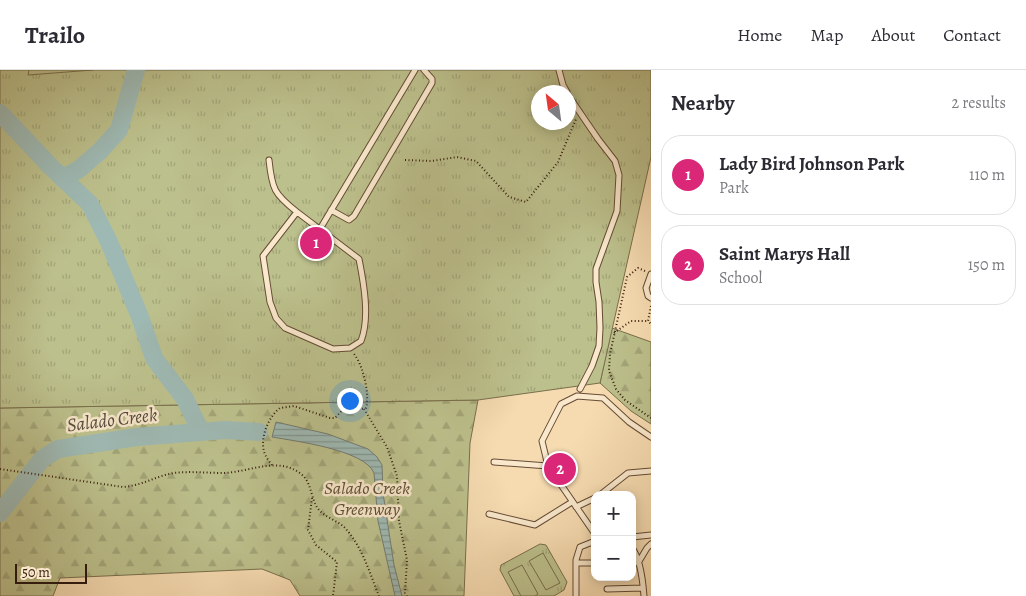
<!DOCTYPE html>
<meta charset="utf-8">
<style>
body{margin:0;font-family:Alegreya,serif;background:#f7f7f7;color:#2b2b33}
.controls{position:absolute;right:15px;bottom:15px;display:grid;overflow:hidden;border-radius:10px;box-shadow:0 2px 12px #0003}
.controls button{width:45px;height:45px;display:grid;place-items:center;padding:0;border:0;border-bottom:1px solid #e1e1e2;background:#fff;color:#2b2b33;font:25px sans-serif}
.compass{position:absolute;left:531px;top:15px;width:45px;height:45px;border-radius:50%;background:#fff;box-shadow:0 2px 12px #0003;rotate:331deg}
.scale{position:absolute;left:15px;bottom:12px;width:72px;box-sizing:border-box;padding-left:5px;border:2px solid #361d0d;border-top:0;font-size:14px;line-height:18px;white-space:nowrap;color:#361d0d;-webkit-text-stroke:4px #f9e8cc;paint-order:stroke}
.you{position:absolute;left:349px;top:330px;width:18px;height:18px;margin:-12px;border:4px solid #fff;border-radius:50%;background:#1a73e8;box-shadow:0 0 0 8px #1a73e833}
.badge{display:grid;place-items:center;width:32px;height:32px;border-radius:50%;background:#db2777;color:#fff;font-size:16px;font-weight:700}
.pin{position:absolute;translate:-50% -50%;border:2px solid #fff;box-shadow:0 1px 5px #0006}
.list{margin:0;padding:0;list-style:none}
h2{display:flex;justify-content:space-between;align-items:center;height:65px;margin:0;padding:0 20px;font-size:21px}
h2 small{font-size:16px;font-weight:400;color:#7c7c81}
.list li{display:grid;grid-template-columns:32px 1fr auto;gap:15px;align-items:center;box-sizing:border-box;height:80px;margin:0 10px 10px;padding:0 10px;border:1px solid #e1e1e2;border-radius:20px}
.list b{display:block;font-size:19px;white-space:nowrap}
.list p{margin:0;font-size:16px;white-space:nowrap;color:#7c7c81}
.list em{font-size:16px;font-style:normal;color:#7c7c81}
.map{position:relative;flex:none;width:651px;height:526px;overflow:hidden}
header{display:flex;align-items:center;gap:30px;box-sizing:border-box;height:70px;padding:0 25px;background:#fff;border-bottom:1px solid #e1e1e2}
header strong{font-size:24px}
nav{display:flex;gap:28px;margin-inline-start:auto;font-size:18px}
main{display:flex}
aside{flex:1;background:#fff}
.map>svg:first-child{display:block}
.forest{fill:url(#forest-firs);stroke:#796e4c}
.park{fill:url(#park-tufts);stroke:#796e4c;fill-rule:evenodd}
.garden{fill:#bcc08c;stroke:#796e4c}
.water{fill:url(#water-rules);stroke:#747b71}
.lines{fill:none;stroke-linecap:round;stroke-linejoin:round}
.river{stroke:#9eb9b3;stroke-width:18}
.service-casing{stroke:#664c36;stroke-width:7}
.path{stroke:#361d0d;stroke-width:2;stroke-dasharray:1 2.5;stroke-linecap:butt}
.service{stroke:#f9e8cc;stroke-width:5}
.labels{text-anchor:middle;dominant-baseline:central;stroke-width:5;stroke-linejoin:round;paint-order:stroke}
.park-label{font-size:18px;font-style:italic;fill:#5e4e33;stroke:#f9e8cc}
.water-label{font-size:19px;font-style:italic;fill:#554c3f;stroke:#f9e8cc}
</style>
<header>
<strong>Trailo</strong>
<nav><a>Home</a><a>Map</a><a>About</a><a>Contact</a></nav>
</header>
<main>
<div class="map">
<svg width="651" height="526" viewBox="0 0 651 526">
<defs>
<pattern id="forest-firs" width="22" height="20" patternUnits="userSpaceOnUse" patternTransform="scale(1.25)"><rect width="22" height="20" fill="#bcc08c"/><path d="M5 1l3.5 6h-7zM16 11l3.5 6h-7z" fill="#a2a578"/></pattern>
<pattern id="park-tufts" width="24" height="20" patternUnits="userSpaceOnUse" patternTransform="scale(1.25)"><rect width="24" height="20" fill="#bcc08c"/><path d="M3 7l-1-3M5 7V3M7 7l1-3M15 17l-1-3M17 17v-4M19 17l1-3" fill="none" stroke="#a2a578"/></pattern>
<pattern id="water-rules" width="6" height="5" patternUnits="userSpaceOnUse" patternTransform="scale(1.25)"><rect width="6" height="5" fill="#9eb9b3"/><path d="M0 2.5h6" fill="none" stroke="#829690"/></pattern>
</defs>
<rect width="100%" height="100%" fill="#f6dbb1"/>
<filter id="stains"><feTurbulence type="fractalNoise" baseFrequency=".004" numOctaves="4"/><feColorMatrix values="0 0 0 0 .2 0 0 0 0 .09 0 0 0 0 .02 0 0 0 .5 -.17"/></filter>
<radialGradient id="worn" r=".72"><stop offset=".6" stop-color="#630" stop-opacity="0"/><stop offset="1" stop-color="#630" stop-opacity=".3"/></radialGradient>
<path class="forest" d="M612,258L651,272V354L631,341L600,313Z
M478,330L470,373L464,526H300L290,510L262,499L60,508L53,526H0V338Z"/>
<path class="park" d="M0,0H651V87L600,313L478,330L0,338ZM538,22H568V52H538Z
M540,474L546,475L567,512L564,520L554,526H514L500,500L501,495Z"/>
<path class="garden" d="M29,0H93L28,5Z
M543,483L560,513L546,520L529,491Z
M522,495L538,524L535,526H521L508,502Z"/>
<path class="water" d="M276,352L328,364L368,379L377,387L382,395L383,423L394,495L402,526H395L378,451L374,403C365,380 295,371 272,367Z"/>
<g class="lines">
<path class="river" d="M0,43L51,97L90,134L109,172L140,247L154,288L185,329L201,362
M62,108L78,100L99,82L119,60L136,0
M0,443L42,389L58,379L137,367L225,360L259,362"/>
<defs>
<path id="service" d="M559,0L563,15L567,22
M568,25L598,69L615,91L619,105L617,141L596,199V212L599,232L600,258L599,276L592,296L580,319
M269,90C272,119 274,124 297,142L263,186L270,232L276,248L285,258L333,279L350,278L361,271C370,248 364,214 359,189L297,142
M331,140L349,150L354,146L432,13V9L424,0
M320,159L415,0
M651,204L646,218L648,226L651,228
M494,392L548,396
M600,425L628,403L651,401
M576,437L595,428
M489,444L535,455L572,432
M595,464L548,396L542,371L561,334L577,326L603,328L629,352L651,367
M632,467L651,465
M632,478C640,488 643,513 644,526
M576,493H595
M638,493L647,478L651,474
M607,519L643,518
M576,526V490L580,477L595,471"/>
</defs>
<use href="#service" class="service-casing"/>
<path class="path" d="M405,90L432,91L457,87L476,91L509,127L526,132L558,92L576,49
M645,201L638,198L627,207L610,284L609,301L616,319L625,330L651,348
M651,236L648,251L651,254
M614,263L631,251H648
M364,339L387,377L397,406L399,451L407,490L405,523L407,526
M272,395C269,391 265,386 264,381C260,367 269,346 280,338L294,336L330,348H335L349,333L352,332L361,339L366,338C370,324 363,295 354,284
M0,399L123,417C141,416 156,406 174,403C190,401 207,403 224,403C249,402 279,386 301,404C313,413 310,431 320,441C327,448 338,451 345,458C362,476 370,504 379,526
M312,428L308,460L316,475L337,492L333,526"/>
<use href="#service" class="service"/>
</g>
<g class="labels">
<g class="park-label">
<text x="367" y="418">Salado Creek<tspan x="367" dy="21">Greenway</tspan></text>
</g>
<g class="water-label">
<text transform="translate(112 350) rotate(-7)">Salado Creek</text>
</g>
</g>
<rect width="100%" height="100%" filter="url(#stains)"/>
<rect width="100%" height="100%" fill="url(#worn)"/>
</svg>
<div class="controls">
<button>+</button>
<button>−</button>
</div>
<svg class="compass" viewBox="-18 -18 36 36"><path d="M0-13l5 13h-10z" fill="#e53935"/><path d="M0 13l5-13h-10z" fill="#7c7c81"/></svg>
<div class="scale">50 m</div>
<div class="you"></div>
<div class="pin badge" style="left:316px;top:173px">1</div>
<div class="pin badge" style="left:560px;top:399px">2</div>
</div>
<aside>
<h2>Nearby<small>2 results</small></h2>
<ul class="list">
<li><span class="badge">1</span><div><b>Lady Bird Johnson Park</b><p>Park</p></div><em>110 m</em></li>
<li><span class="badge">2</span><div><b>Saint Marys Hall</b><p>School</p></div><em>150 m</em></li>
</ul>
</aside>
</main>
